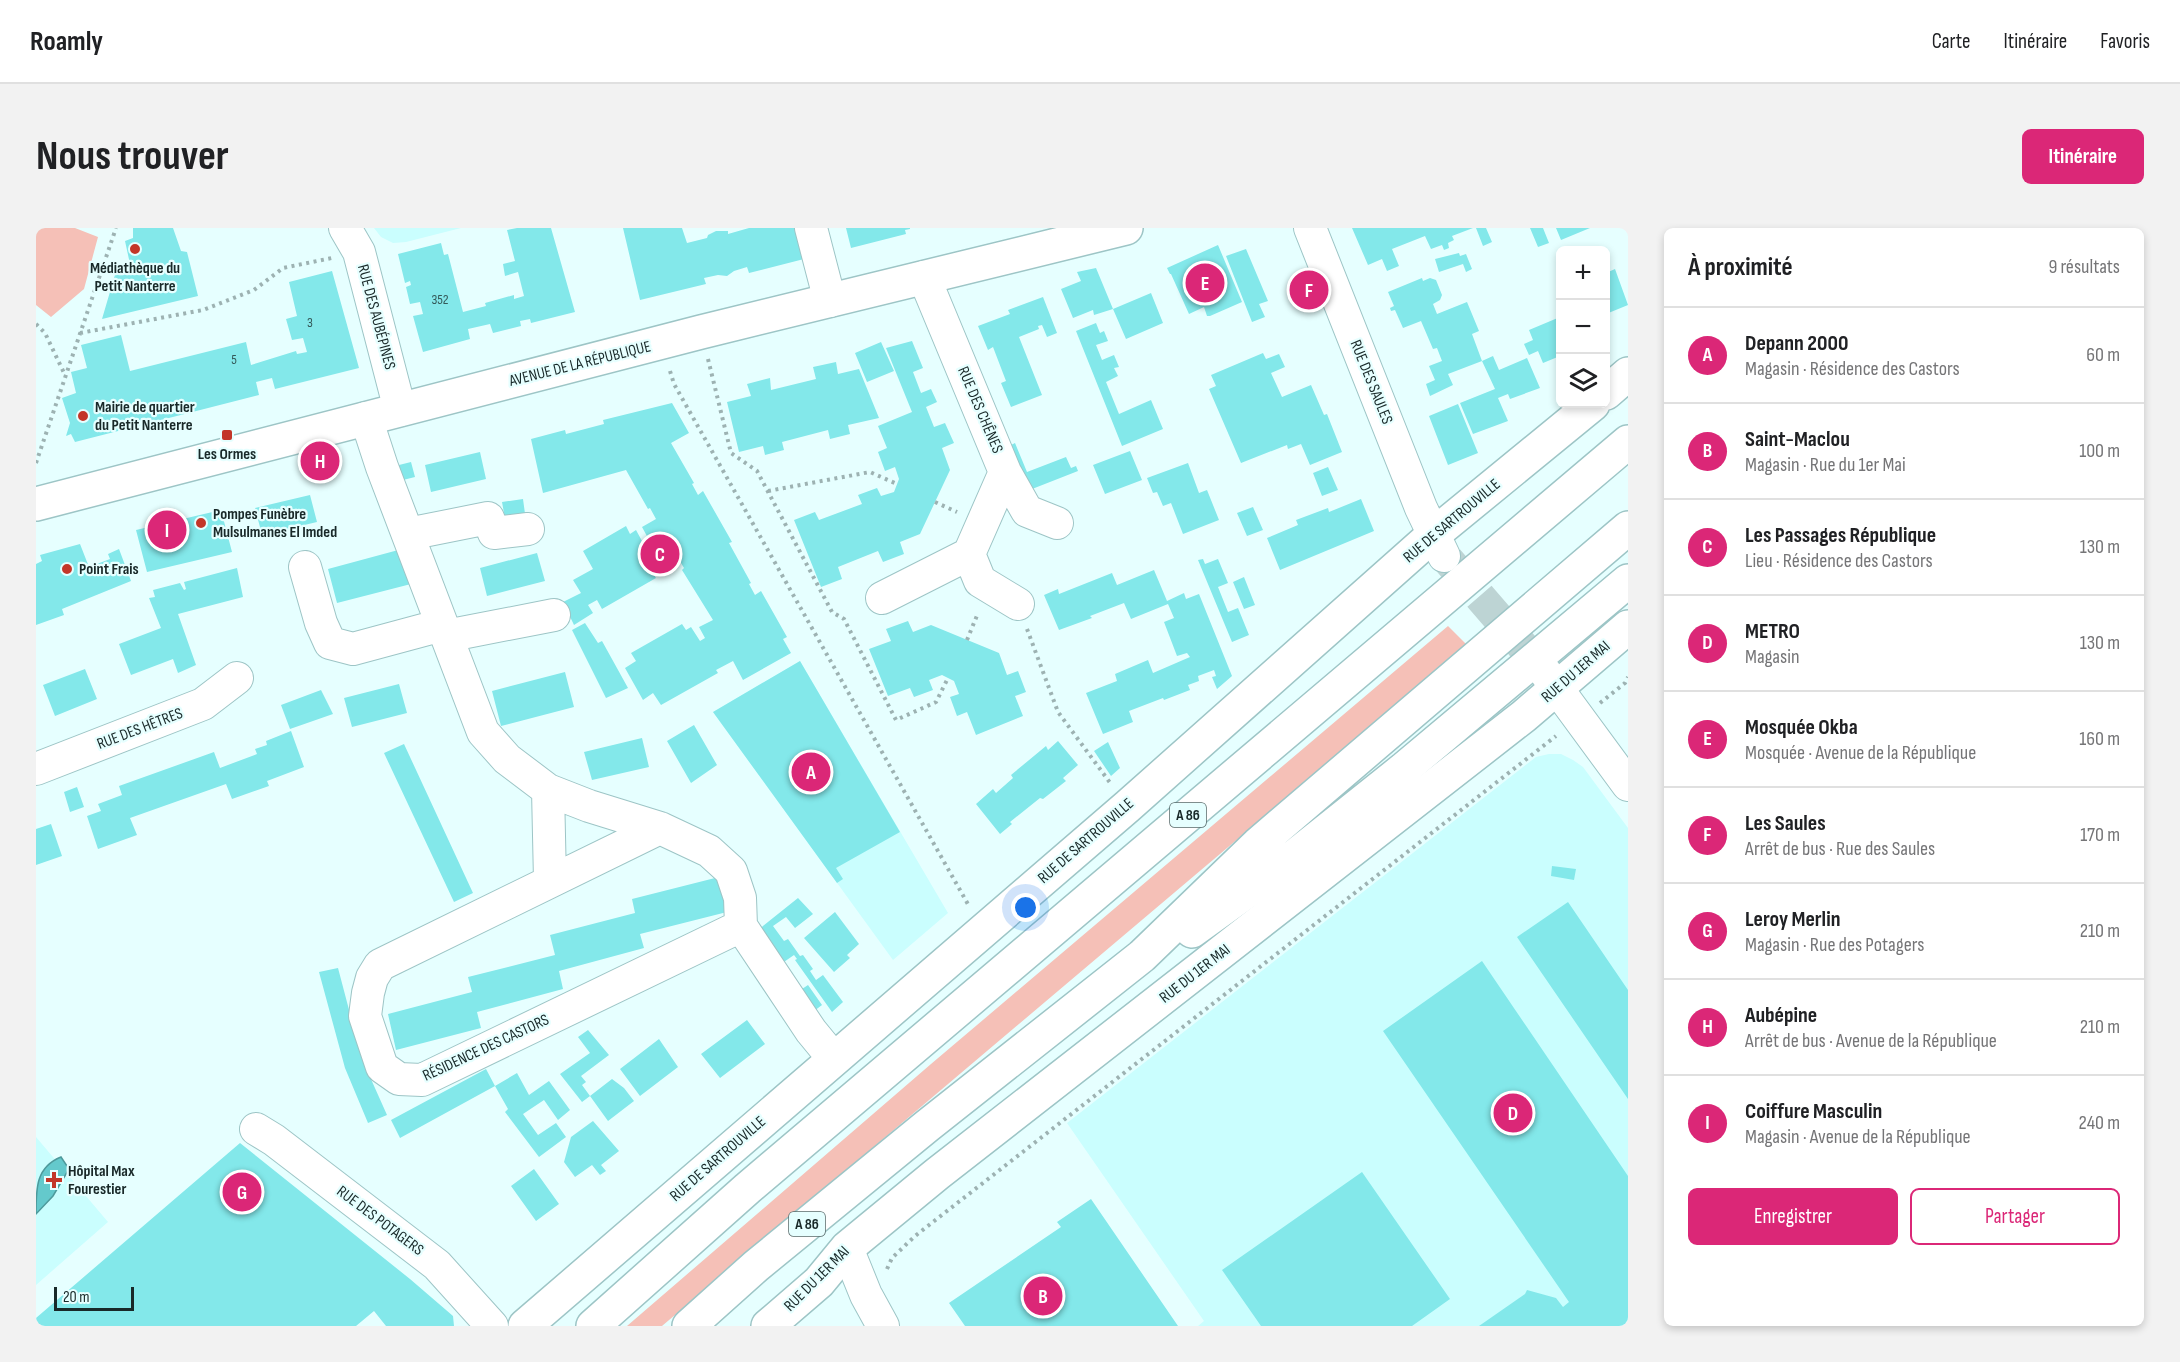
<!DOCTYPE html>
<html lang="fr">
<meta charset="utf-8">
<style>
body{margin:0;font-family:"Sofia Sans Condensed",sans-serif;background:#f2f2f2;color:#202124}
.controls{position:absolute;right:18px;top:18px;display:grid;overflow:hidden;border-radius:9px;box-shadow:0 3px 9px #0003}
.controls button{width:54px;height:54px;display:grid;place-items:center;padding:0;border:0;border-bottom:2px solid #e0e0e0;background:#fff;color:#202124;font:30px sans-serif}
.scale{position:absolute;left:18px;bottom:15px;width:80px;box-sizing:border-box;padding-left:6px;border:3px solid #192929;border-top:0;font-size:16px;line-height:21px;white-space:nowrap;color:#192929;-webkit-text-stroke:4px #e6ffff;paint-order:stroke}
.you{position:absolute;left:990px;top:680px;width:21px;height:21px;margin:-15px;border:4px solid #fff;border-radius:50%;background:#1a73e8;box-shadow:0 0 0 9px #1a73e833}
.badge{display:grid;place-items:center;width:39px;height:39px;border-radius:50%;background:#db2777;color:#fff;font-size:20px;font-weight:700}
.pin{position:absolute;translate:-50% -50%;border:3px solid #fff;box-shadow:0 2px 6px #0006}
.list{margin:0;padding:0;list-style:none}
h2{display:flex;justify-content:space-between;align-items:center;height:78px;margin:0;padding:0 24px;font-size:26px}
h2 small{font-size:20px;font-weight:400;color:#757577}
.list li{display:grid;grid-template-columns:39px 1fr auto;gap:18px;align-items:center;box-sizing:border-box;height:96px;padding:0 24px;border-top:2px solid #e0e0e0}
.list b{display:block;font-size:22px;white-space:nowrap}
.list p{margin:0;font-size:20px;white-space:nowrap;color:#757577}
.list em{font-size:20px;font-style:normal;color:#757577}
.actions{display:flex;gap:12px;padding:18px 24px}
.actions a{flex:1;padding:14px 0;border:2px solid #db2777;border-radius:9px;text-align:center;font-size:21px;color:#db2777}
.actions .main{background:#db2777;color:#fff}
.icon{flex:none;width:33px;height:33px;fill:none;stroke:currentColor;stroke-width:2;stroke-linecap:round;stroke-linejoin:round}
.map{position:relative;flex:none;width:1592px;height:1098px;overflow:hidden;border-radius:9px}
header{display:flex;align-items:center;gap:36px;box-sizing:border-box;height:84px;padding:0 30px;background:#fff;border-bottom:2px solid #e0e0e0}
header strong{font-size:28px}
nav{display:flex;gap:33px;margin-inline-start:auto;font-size:21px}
.intro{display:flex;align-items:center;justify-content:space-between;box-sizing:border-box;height:144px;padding:0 36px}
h1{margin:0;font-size:42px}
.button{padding:15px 27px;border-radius:9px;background:#db2777;color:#fff;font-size:21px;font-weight:700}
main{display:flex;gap:36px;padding:0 36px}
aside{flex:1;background:#fff;border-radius:9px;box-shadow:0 3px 9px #0003}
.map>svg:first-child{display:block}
.built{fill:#cafefe}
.green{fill:#f5c0b7}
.water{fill:#64c9cc;stroke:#4e999b;stroke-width:1.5}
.building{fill:#83e8ea}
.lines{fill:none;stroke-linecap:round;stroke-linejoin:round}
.minor-tunnel{stroke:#bdd4d4;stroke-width:32;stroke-dasharray:32 16;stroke-linecap:butt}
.minor-casing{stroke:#9dc5c6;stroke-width:34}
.major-casing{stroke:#9dc5c6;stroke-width:36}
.highway-casing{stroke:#9dc5c6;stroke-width:36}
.path{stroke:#9db2b2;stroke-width:4;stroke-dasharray:3 4.5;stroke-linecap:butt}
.minor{stroke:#fff;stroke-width:32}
.major{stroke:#fff;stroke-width:33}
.highway{stroke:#fff;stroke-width:33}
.poi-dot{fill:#c33629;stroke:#e6ffff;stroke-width:2}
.labels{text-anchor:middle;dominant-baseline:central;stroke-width:4.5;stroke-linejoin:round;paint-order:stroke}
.number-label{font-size:14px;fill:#345959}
.shield{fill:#e6ffff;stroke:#566969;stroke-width:1.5}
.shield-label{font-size:15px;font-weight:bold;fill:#192929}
.poi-label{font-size:16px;font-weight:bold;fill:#192929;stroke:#e6ffff;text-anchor:start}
.street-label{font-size:16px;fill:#192929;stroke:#e6ffff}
</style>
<header>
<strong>Roamly</strong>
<nav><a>Carte</a><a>Itinéraire</a><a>Favoris</a></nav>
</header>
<div class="intro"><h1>Nous trouver</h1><a class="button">Itinéraire</a></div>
<main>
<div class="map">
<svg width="1592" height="1098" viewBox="0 0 1592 1098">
<rect width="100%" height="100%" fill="#e6ffff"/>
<path class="built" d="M338,0H425L370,14L357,15L345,9Z
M764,433L912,685L857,732L677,484Z
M1513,526H1525L1537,532L1547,539L1592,600V1098H1162L1168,1093L1031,895L1500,529Z
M0,909L72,994L0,1057Z"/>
<path class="green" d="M0,0H39L62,9L48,61L15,89L0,77Z
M1412,398L1431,417L626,1098H591L895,836Z"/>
<path class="water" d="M25,929L33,941L17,968L0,986C0,960 0,939 25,929Z"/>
<path class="building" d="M97,0H137L145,23L151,24L162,68L66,91L81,40L94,36L89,13L97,10Z
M481,0H515L539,84L495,95L494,91L484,93L485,98L457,105L454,96L432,101L434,111L387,124L377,88L387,86L384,74L374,76L370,59L375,57L374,53L369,55L362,26L405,15L408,27L412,26L427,84L450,78L449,75L478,67V71L488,68L482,44L469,48L467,36L479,33L471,2Z
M587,0H646L651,15L671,10L672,7L680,3H692V6L713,0H760L768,31L713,45L711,39L698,43L691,48L682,47L668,50L670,56L604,72Z
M810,0H874V1L869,2L870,6L815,20Z
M1316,0H1437L1416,8L1418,12L1412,15L1413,20L1408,22L1406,17L1395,21L1389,8L1356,21L1363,38L1351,43L1346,31L1332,37Z
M1440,0H1450L1456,14L1447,18Z
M1494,0H1507L1513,15L1502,19Z
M1520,0H1554L1525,12Z
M1182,17L1206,74L1174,88H1171L1168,79L1153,86L1135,46H1134L1131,40Z
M1210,21L1232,73L1223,76L1229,89L1216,94L1190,28Z
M1423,25L1424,28L1430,26L1436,41L1430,44L1427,36L1403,44L1399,31Z
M1060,40L1077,81L1058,87L1057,82L1037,90L1025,61L1045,53L1041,44Z
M1579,41L1592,77L1570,86V45Z
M296,43L323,140L239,161L236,150L220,154L223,167L39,214L35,206L30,208L34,195L26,170L40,165L35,144L51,140L45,117L85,107L94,143L210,114L215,137L260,123L261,126L271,124L267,110L256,112L250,91L261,88L253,54Z
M1386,50L1387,53L1394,50L1400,52L1406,67L1404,72L1397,76L1401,86L1431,74L1443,103L1436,106L1446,133L1457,128L1463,142L1491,130L1504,160L1474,171L1472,166L1462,170L1472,193L1437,206L1424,175L1459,161L1446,133L1412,146L1417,157L1394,168L1390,156L1399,152L1393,138L1406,133L1401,120L1397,121L1385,93L1367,100L1359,82L1355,83L1354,80L1358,78L1352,64Z
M1115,65L1127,95L1090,111L1077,81Z
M1007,69L1021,105L1011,109L1006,97L1002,98L1003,101L983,109L1006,167L975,179L965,155L970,153L957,119L952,122L942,98L974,86L972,82Z
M1524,89V128L1507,135L1502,123L1493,127L1488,116L1497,112L1493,102Z
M1060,95L1064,105L1068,103L1072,113L1060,117L1066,132L1078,127L1083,139L1078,140L1082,148L1070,154L1083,186L1115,172L1127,201L1086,218L1040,103Z
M876,113L887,140L877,144L885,165L895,161L901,174L890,179L898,199L909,195L918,215L906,220L914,242L884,306L864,314L868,326L847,334L842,323L802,339L806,351L785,359L758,292L779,284L783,292L826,276L822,267L841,260L845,268L858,264L863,251L859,239L849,243L842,224L851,220L842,198L876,184L850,120Z
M845,114L858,143L831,154L819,125Z
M1227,125L1230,131L1243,126L1249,139L1235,145L1246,169L1275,157L1288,187L1291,186L1306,224L1274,237L1265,216L1252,221L1251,217L1205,235L1173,161L1180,158L1175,147Z
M800,134L802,146L823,141L843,190L812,197L814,206L794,211L792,202L746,214L748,222L729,227L727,218L703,224L691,174L715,168L711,156L734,150L735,162L780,151L777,139Z
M636,175L653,205L635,215L658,255L656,256L662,267L667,263L696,314L693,315L715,355L713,356L719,367L725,363L751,409L747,411L755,425L707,452L697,433L680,442L682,445L625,477L617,465L607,472L589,440L600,433L595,425L646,396L650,402L655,399L664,413L669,410L663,399L677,392L646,342L648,340L642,330L617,345L620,350L566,381L561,372L552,377L557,385L538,397L527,374L545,365L537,352L557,341L547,323L590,298L594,306L600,302L606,313L612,310L606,299L620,291L614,280L612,281L590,242L507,265L495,211L529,202L530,206L568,196L567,192Z
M1422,176L1442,225L1412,237L1393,188Z
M979,215L991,244L1030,229L1035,240L1040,238L1042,243L991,263L973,218Z
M1094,223L1106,252L1069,266L1057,237Z
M444,224L450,251L395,264L389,237Z
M375,234L379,249L363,253L359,238Z
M1152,235L1163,265L1171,262L1183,292L1147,306L1135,275L1127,278L1121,264L1117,265L1111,250Z
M1292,239L1302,262L1286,268L1277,245Z
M274,267L281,294L226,307L219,280Z
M487,271L490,293L470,296L466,274Z
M1325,271L1338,303L1244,342L1231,310L1262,297L1260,292L1292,280L1293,284Z
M1217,279L1227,302L1211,308L1201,285Z
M185,282L196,324L111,344L100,302Z
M44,316L53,339L74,331L72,326L83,321L95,353L26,381L28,387L0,397V336L6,333L4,327Z
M366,321L375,356L301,375L292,341Z
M501,325L509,353L451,368L444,340Z
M1167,331L1169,336L1182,331L1192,355L1182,359L1192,384L1202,380L1213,407L1196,414L1162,332Z
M201,340L207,369L142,386L160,437L142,445L137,431L95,447L83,416L125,400L113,370L119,369L117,362L144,355L148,362L150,361L148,354Z
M1118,342L1131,373L1148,365L1150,371L1163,366L1196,448L1181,461L1176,449L1180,448L1178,442L1162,448L1163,453L1152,457L1154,462L1128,472L1127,470L1093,483L1097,494L1067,506L1050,465L1081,453L1079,446L1112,432L1117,445L1154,429L1151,425L1141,428L1128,394L1138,390L1132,376L1095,391L1088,375L1054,388L1056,390L1023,402L1008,367L1022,361L1023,366L1076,345L1081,357Z
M1208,349L1219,377L1208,381L1197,354Z
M872,393L877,404L895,397L963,425L971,447L982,443L990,464L979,468L987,488L940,507L931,484L921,488L914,469L923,466L918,453L906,447L893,452L897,462L878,469L874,460L852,468L833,421L855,413L850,401Z
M549,395L562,415L566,413L592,460L570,470L536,402Z
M764,433L864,604L800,640L807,651L801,655L677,484Z
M49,441L61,471L19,488L7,457Z
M529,444L538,479L465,498L456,463Z
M363,456L371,485L316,499L308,470Z
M285,462L297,486L254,501L245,477Z
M658,497L681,537L655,555L631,513Z
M255,503L268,539L231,553L233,558L196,571L190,556L94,590L101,607L62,621L51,588L65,583L62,576L86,567L83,558L178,524L184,540L221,526L219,521L231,517L230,513Z
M606,510L613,539L556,552L548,524Z
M1022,513L1042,537L1027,550L1030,553L1007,571L1004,570L974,594L976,596L964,606L940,576L957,561L960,565L977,550L975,547L1010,518L1012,522Z
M1072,514L1084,540L1075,548L1058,523Z
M368,516L437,665L418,674L348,525Z
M41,559L48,579L34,584L28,564Z
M15,596L26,628L0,637V601Z
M1516,638L1540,641L1538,652L1515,648Z
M683,649L691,684L604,706L608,720L523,743L527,761L441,784L445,800L360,822L352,786L436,764L432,749L519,727L514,707L599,685L596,671Z
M762,670L777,686L759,700L750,689L737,698L748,713L752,711L764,728L767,727L777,741L774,743L780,752L787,747L807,774L796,784L759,732L761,731L758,727L745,736L722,702Z
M1532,674L1592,762V871L1481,709Z
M799,684L823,716L811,727L814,730L798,744L768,710Z
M1446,733L1592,948V1098H1443L1489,1066L1491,1062L1520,1070L1527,1079L1533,1074L1347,803Z
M302,740L326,831L351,887L332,895L309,840L283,744Z
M772,757L786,777L778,783L763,763Z
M711,792L729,816L684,850L665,826Z
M552,802L573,827L545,848L550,854L546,857L554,868L546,874L524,846L554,825L542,809Z
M623,811L642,839L604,868L584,841Z
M450,841L459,858L364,910L355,892Z
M481,845L493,867L513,853L534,882L522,892L508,872L487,886L502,907L520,895L530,909L503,929L469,884L472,881L459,858Z
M576,851L588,860L598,873L572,893L554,868Z
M557,893L583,923L565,937L570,943L564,947L556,937L539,949L528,934L535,909Z
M204,915L374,1051L417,1088L418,1098H350L338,1083L320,1098H0V1090Z
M498,941L523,976L500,993L475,958Z
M1326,944L1414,1071L1376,1098H1225L1186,1042Z
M1055,971L1142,1098H929L913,1075L1025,999L1021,994Z"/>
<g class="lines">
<path class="minor-tunnel" d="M1412,332L1509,444"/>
<defs>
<path id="minor" d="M309,0L323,24L364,182
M775,0L794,73
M1274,0L1385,280L1408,328
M888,49L969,244L991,283L1021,295
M330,190L346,239L447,504L471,531L512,562L553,578L624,600L673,623L695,643L704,670L705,698L775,803L798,831
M969,244L933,326L944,353L982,376
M372,306L452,290L458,305L492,301
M269,339L285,395L294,415L317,421L406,397
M846,370L933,326
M410,408L518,387
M1509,444L1592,557
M0,541L167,476L201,450
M512,562L514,653
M624,600L344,737L336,750L332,765L329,788L346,839L363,851L386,852L705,698
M220,901L238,912L401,1037L456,1098
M811,1020L830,1067L847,1098"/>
<path id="major" d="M1570,165L1592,146
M0,276L665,104L1090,0
M489,1098L1092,578L1397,307L1557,176
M732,1098L783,1054L811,1020L901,946L1488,488L1592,399"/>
<path id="highway" d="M1156,703L1254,632L1369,540L1592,353
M557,1098L712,960L1592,214
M653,1098L720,1038L891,898L1106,728L1222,616L1592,300"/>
</defs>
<use href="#minor" class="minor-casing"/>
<use href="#major" class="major-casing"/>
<use href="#highway" class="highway-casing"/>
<path class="path" d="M0,96L9,105L29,147
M44,105L167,82L218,62L247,40L296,30
M672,131L695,225L721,243L796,384L808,391L860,492L900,474L912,450
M634,143L638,156L933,678
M0,235L80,0
M732,263L834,244L861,256
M899,274L921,284
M991,401L1022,484L1075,556
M931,412L942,385
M1564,475L1589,455L1592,449
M851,1041L856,1030L879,1008L1520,508"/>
<use href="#minor" class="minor"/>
<use href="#major" class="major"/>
<use href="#highway" class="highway"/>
</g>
<g class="poi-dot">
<circle cx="99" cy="21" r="6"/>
<circle cx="47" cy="188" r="6"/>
<rect x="185" y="201" width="12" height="12" rx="3"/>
<circle cx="165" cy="295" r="6"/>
<circle cx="31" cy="341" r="6"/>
<path d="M15 943h6v6h6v6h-6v6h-6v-6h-6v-6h6z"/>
</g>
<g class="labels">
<g class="number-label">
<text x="404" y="71">352</text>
<text x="274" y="94">3</text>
<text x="198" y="131">5</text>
</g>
<g class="shield">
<rect x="1134" y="575" width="36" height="24" rx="4.5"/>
<rect x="753" y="984" width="36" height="24" rx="4.5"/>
</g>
<g class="shield-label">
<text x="1152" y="587">A 86</text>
<text x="771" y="996">A 86</text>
</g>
<g class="poi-label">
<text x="99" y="40" text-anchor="middle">Médiathèque du<tspan x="99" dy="18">Petit Nanterre</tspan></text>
<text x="59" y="179">Mairie de quartier<tspan x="59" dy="18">du Petit Nanterre</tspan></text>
<text x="191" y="226" text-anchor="middle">Les Ormes</text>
<text x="177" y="286">Pompes Funèbre<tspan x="177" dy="18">Mulsulmanes El Imded</tspan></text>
<text x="43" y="341">Point Frais</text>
<text x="32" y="943">Hôpital Max<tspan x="32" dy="18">Fourestier</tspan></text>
</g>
<g class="street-label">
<text transform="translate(340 89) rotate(75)">RUE DES AUBÉPINES</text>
<text transform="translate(544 136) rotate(-14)">AVENUE DE LA RÉPUBLIQUE</text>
<text transform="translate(1335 154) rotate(68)">RUE DES SAULES</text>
<text transform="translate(944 182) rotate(67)">RUE DES CHÊNES</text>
<text transform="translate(1416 293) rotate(-40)">RUE DE SARTROUVILLE</text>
<text transform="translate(1540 444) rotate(-41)">RUE DU 1ER MAI</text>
<text transform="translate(104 501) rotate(-21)">RUE DES HÊTRES</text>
<text transform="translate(1050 613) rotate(-41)">RUE DE SARTROUVILLE</text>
<text transform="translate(1159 746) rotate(-38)">RUE DU 1ER MAI</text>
<text transform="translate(450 820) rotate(-25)">RÉSIDENCE DES CASTORS</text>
<text transform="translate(682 931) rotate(-41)">RUE DE SARTROUVILLE</text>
<text transform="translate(344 993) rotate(37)">RUE DES POTAGERS</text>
<text transform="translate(781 1051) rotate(-45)">RUE DU 1ER MAI</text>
</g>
</g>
</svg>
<div class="controls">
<button>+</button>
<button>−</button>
<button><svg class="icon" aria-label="layers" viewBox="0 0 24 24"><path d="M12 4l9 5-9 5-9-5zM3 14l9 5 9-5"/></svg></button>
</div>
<div class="scale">20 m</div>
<div class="you"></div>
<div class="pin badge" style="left:775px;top:544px">A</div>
<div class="pin badge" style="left:1007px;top:1068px">B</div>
<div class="pin badge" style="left:624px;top:326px">C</div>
<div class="pin badge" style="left:1477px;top:885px">D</div>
<div class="pin badge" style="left:1169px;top:55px">E</div>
<div class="pin badge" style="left:1273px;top:62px">F</div>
<div class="pin badge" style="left:206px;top:964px">G</div>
<div class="pin badge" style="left:284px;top:233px">H</div>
<div class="pin badge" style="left:131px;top:302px">I</div>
</div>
<aside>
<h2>À proximité<small>9 résultats</small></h2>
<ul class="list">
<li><span class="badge">A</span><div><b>Depann 2000</b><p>Magasin · Résidence des Castors</p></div><em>60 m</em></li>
<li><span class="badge">B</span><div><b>Saint-Maclou</b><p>Magasin · Rue du 1er Mai</p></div><em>100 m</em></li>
<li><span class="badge">C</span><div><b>Les Passages République</b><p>Lieu · Résidence des Castors</p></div><em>130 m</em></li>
<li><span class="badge">D</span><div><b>METRO</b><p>Magasin</p></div><em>130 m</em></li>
<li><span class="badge">E</span><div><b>Mosquée Okba</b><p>Mosquée · Avenue de la République</p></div><em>160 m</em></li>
<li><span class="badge">F</span><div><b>Les Saules</b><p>Arrêt de bus · Rue des Saules</p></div><em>170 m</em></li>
<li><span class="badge">G</span><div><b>Leroy Merlin</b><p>Magasin · Rue des Potagers</p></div><em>210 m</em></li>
<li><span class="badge">H</span><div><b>Aubépine</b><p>Arrêt de bus · Avenue de la République</p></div><em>210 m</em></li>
<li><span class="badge">I</span><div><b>Coiffure Masculin</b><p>Magasin · Avenue de la République</p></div><em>240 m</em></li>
</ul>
<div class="actions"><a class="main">Enregistrer</a><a>Partager</a></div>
</aside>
</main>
